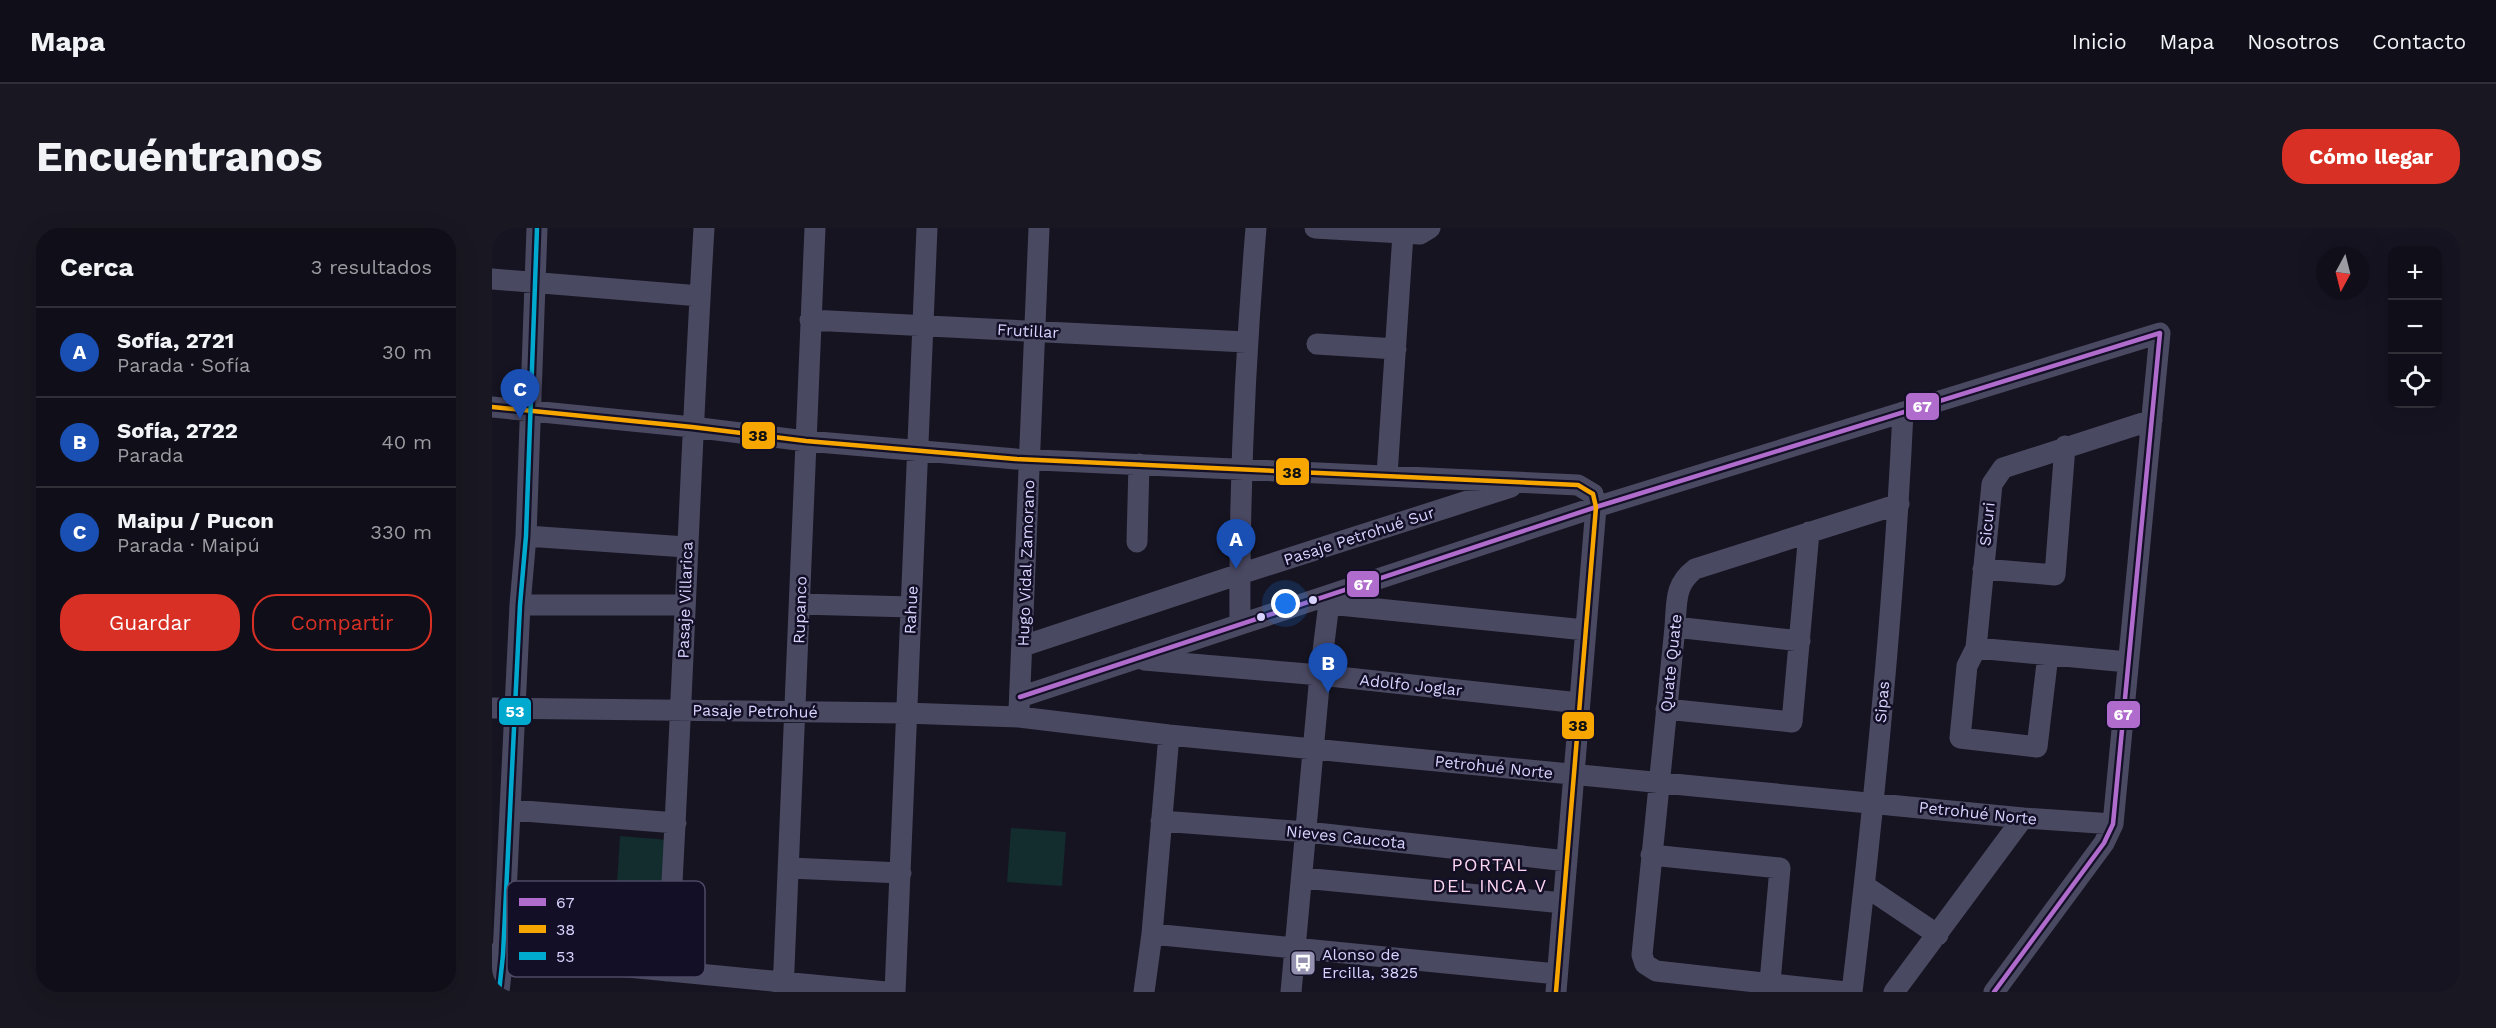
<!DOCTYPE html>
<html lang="es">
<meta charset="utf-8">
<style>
body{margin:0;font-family:"Work Sans",sans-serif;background:#191822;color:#f1f3f6}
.controls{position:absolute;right:18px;top:18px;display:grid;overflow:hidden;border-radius:12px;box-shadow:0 6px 24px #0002}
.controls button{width:54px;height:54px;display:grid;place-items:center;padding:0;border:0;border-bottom:2px solid #302f38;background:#100f19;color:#f1f3f6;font:30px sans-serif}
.compass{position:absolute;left:1824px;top:18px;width:54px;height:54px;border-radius:50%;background:#100f19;box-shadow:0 6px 24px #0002;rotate:187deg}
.you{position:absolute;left:794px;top:376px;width:21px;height:21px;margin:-15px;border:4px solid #fff;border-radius:50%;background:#1a73e8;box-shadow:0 0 0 9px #1a73e833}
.badge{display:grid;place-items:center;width:39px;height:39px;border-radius:50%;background:#d93025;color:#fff;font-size:20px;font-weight:700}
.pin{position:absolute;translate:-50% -50px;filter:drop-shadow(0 2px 3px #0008)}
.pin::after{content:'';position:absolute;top:32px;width:21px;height:18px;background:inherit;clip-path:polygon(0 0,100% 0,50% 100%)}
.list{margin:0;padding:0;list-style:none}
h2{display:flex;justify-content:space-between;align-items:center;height:78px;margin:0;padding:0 24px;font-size:26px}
h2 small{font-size:20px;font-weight:400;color:#9c9ca2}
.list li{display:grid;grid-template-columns:39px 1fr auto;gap:18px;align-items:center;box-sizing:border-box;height:90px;padding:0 24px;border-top:2px solid #302f38}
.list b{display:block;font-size:22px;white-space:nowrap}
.list p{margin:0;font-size:20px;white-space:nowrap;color:#9c9ca2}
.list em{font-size:20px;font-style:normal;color:#9c9ca2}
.actions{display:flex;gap:12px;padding:18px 24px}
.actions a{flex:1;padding:14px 0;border:2px solid #d93025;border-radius:24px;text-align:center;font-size:21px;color:#d93025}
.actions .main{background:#d93025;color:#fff}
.icon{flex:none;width:33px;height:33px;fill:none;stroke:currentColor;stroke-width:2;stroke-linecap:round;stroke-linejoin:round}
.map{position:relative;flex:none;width:1968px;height:764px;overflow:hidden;border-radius:24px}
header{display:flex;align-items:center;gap:36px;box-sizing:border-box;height:84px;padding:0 30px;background:#100f19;border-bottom:2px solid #302f38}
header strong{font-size:28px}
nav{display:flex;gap:33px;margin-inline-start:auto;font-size:21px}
.intro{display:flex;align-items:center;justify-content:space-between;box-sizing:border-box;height:144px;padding:0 36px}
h1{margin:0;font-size:42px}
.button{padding:15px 27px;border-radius:24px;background:#d93025;color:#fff;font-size:21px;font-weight:700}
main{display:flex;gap:36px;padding:0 36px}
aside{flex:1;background:#100f19;border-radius:24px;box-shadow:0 6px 24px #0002}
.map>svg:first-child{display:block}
.green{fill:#132c2d}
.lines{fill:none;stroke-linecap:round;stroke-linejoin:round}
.minor{stroke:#4a4962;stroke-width:21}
.bus-1-casing{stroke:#130f26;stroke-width:9}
.bus-2-casing{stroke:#130f26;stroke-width:9}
.bus-3-casing{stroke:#130f26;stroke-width:9}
.bus-1{stroke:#b06ccc;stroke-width:4.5}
.bus-2{stroke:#f7a600;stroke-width:4.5}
.bus-3{stroke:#00a9ce;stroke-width:4.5}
.bus-dot{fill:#d9d4ff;stroke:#130f26;stroke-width:2}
.labels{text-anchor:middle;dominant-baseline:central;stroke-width:5;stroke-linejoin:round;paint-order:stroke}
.street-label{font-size:16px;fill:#d9d4ff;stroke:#130f26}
.poi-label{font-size:16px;fill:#d9d4ff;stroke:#130f26;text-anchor:start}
.neighbourhood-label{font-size:18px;letter-spacing:1.5px;fill:#ffd6f0;stroke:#130f26}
.key{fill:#130f26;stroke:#4e4a67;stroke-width:1.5}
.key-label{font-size:16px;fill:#d9d4ff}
.line-badge{stroke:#130f26;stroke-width:2}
.badge-label{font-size:16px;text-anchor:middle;font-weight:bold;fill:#fff}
.pale-badge-label{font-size:16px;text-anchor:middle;font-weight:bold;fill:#111}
</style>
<header>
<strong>Mapa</strong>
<nav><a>Inicio</a><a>Mapa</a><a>Nosotros</a><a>Contacto</a></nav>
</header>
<div class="intro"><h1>Encuéntranos</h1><a class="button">Cómo llegar</a></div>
<main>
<aside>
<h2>Cerca<small>3 resultados</small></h2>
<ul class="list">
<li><span class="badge" style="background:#1a4fb4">A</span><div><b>Sofía, 2721</b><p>Parada · Sofía</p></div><em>30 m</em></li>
<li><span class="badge" style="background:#1a4fb4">B</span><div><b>Sofía, 2722</b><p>Parada</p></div><em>40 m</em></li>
<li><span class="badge" style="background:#1a4fb4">C</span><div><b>Maipu / Pucon</b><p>Parada · Maipú</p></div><em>330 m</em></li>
</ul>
<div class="actions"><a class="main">Guardar</a><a>Compartir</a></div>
</aside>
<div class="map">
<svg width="1968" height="764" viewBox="0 0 1968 764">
<rect width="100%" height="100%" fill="#161421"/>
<path class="green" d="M519,600L574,604L570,658L515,654Z
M128,608L177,612L170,725L121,722Z"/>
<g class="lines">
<path class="minor" d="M823,0L928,6L938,0
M0,51L208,68
M318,92L754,114
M825,116L904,121
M0,179L200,199L314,213L524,231L1086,257L1101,266L1104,279L1064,764
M895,247L911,6
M34,308L194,319
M645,314L647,236
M1491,341L1563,347L1573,218
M308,376L419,379
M837,376L1093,402
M28,377H193
M748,395C747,263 753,132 764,0
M1183,399L1308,413
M531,418L748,346L1019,259
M1484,420L1636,434
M1556,427L1545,519L1468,510L1475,438L1484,420L1500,256L1511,240L1660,192
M652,432L828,447L1087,475
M528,469L1104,279L1668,105L1621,596L1612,615L1502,764
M0,480L413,485L527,489L677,507L1531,590L1621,596
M1174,481L1300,494L1317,304
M527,483L547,0
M19,582L184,595
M669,593L815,604L1075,633
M1159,627L1288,640L1278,754
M298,640L409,645
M811,650L1071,675
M1373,658L1446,707
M660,706L1065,746
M0,726L394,764
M175,743C190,496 197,248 212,0
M7,764L11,727L28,377L34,308L45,0
M291,764L323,0
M403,764L435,0
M652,764L660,706L677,507
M799,764L828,447L838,367
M1354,764L1164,743L1153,736L1150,727L1183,399C1185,374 1182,357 1203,341L1407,276
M1360,764C1383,571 1402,378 1411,184
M1402,764L1531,590"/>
<defs>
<path id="bus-1" d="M528,469L1104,279L1668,105L1621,596L1612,615L1502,764"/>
<path id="bus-2" d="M0,179L200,199L314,213L524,231L1086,257L1101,266L1104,279L1064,764"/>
<path id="bus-3" d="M7,764L11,727L28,377L34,308L45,0"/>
</defs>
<use href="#bus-1" class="bus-1-casing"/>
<use href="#bus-2" class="bus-2-casing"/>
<use href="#bus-3" class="bus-3-casing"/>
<use href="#bus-1" class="bus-1"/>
<use href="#bus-2" class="bus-2"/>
<use href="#bus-3" class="bus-3"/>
</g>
<defs>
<symbol id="bus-square" viewBox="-11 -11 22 22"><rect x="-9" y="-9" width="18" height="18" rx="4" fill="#9591b1" stroke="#130f26"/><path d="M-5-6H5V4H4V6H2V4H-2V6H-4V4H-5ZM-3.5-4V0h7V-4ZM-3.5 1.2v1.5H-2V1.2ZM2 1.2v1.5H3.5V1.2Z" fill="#fff"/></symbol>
</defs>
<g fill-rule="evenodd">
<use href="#bus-square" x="796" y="720" width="30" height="30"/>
</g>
<g class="bus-dot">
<circle cx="821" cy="372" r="5"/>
<circle cx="769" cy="389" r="5"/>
</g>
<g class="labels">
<g class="street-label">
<text transform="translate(536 103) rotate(3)">Frutillar</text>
<text transform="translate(1495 296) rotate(-84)">Sicuri</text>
<text transform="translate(867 308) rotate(-18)">Pasaje Petrohué Sur</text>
<text transform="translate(534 335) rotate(-88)">Hugo Vidal Zamorano</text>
<text transform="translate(193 372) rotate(-88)">Pasaje Villarica</text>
<text transform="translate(308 382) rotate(-88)">Rupanco</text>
<text transform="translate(419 382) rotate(-87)">Rahue</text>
<text transform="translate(1179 435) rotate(-84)">Quate Quate</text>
<text transform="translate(919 457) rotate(6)">Adolfo Joglar</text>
<text transform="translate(1390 474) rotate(-85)">Sipas</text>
<text transform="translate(263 483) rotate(1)">Pasaje Petrohué</text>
<text transform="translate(1002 539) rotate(6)">Petrohué Norte</text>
<text transform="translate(1486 585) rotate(6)">Petrohué Norte</text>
<text transform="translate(854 609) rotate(6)">Nieves Caucota</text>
</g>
<g class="poi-label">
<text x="830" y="726">Alonso de<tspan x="830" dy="18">Ercilla, 3825</tspan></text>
</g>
<g class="neighbourhood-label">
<text x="998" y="636">PORTAL<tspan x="998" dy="21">DEL INCA V</tspan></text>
</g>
</g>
<rect x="15" y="653" width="198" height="96" rx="9" class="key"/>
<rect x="27" y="670" width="27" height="8" fill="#b06ccc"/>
<rect x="27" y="697" width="27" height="8" fill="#f7a600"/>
<rect x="27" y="724" width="27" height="8" fill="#00a9ce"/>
<g class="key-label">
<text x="64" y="680">67</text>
<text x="64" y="707">38</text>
<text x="64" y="734">53</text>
</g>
<g class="line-badge">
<rect x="1413" y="164" width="35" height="29" rx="6" fill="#b06ccc"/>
<rect x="249" y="193" width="35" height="29" rx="6" fill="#f7a600"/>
<rect x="783" y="229" width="35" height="29" rx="6" fill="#f7a600"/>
<rect x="854" y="342" width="34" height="28" rx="6" fill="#b06ccc"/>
<rect x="6" y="469" width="34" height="29" rx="6" fill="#00a9ce"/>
<rect x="1614" y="472" width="35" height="29" rx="6" fill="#b06ccc"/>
<rect x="1069" y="483" width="34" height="29" rx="6" fill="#f7a600"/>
</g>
<g class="badge-label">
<text x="1430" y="184">67</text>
<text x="871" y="362">67</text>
<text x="23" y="489">53</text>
<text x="1631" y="492">67</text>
</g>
<g class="pale-badge-label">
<text x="266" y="213">38</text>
<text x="800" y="250">38</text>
<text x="1086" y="503">38</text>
</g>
</svg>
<div class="controls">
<button>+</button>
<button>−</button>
<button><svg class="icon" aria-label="locate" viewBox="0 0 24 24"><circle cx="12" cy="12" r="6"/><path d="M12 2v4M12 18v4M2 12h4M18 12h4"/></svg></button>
</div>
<svg class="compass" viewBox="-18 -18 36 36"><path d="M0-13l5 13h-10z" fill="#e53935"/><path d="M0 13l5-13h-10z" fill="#9c9ca2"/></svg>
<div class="you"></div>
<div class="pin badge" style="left:744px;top:341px;background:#1a4fb4">A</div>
<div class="pin badge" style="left:836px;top:465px;background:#1a4fb4">B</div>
<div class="pin badge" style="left:28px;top:191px;background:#1a4fb4">C</div>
</div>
</main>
